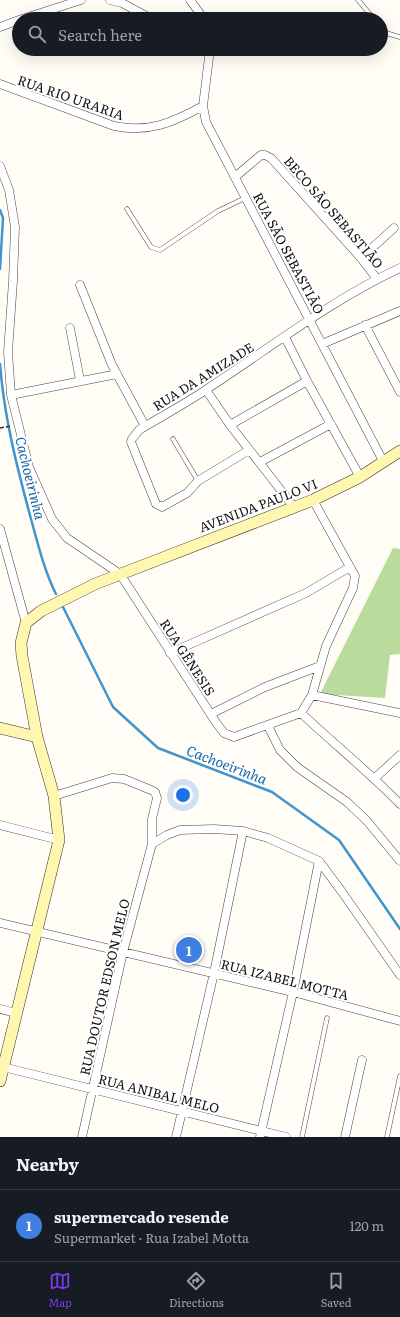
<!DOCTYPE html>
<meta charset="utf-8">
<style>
body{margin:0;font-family:Literata,serif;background:#242831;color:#f1f3f6}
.you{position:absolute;left:183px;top:795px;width:14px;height:14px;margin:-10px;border:3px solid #fff;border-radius:50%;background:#1a73e8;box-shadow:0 0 0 6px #1a73e833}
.badge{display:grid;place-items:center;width:26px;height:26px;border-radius:50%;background:#7c3aed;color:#fff;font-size:13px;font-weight:700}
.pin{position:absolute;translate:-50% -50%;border:2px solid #fff;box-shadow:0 1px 4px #0006}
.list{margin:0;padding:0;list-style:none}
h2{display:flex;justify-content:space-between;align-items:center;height:52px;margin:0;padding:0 16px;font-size:17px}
h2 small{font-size:13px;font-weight:400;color:#9ea1a6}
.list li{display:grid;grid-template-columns:26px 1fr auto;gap:12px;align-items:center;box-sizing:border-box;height:72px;padding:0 16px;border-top:1px solid #363941}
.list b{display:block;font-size:15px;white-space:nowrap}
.list p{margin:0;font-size:13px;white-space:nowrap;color:#9ea1a6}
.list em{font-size:13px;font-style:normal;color:#9ea1a6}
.icon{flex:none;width:22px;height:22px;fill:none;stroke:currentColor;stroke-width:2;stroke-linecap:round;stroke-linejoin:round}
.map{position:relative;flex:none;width:400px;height:1137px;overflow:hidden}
.search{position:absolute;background:#171b24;box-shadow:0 4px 16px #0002;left:12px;right:12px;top:12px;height:44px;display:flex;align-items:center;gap:10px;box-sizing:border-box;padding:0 14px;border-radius:22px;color:#9ea1a6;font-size:15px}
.sheet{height:124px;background:#171b24}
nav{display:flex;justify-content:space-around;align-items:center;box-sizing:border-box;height:56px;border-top:1px solid #363941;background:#171b24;font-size:11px;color:#9ea1a6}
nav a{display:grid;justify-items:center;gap:2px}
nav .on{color:#7c3aed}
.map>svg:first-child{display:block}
.forest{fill:#b9dc9c}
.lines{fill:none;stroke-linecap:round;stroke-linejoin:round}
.stream{stroke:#3f96cf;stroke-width:2.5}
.lane-casing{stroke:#444;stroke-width:5}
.street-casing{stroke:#444;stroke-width:9}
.secondary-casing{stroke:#333;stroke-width:12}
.path{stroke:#333;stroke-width:1.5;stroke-dasharray:4 2;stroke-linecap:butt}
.lane{stroke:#fff;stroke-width:4}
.street{stroke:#fff;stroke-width:8}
.secondary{stroke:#fff6b0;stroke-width:11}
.labels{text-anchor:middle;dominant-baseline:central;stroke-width:4;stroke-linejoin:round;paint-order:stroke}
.street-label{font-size:13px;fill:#111;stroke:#fff}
.water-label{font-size:14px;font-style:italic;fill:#1768a6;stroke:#fff}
</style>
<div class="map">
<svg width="400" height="1137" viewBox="0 0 400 1137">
<rect width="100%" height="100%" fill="#fffdf5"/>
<path class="forest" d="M393,548L400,549V654L390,655L385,698L320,694Z"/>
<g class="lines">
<path class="stream" d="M0,210L3,218L0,269
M0,364C4,417 17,467 31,519C38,544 44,570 56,594
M63,607L113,707L158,748L272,792L339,840L400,929"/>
<defs>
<path id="lane" d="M358,0L374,19
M381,27L386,33L400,37
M127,209L151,247L160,250L218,211L245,198
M173,439L198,481
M302,1137L327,1018
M387,1137L400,1076"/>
<path id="street" d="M110,0L122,3L152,19
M190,0L204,19
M22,19L81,0
M0,27L19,20
M210,49L203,106L206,122L383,461
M0,84L114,126C149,133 172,123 203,106
M0,166L9,190L15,227L13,281L8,352L11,395L29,467L52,519L67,538L120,574L217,724L224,733L234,737L301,713L312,695L326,646L353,588L355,576L313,500
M235,177L261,155H265L271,158L361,258L377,279
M361,258L394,228
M80,285L112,365L145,426
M365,325L400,392
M70,328L80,380
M285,337L307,381L360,477
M322,344L400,311
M206,390L230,425L294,507
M11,395L117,374
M230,425L307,381
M249,450L198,481L187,493L162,507L156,504L131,442L132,439L139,430C162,416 185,404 207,389C270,348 331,300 400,268
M260,462L331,424
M0,529L26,623
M170,653L306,593L350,567
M312,695L400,713
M301,713C334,744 369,772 400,804
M211,714L265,687L320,666
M268,726L280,750L297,767L347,802L367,821L400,861
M375,778L400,755
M54,796L112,778L124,779L151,790L155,792L157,798L152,819V844L123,952L82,1137
M0,825L59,840
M152,844L167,835L180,830L214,829L243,831L268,838L319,861L342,892L400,975
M0,923L293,992L400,1021
M0,1009L16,1013
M3,1067L286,1137
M176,1137L214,973L243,831
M260,1137L293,992L319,861
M345,1137L362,1060"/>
<path id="secondary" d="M0,728L37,737
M0,1081L59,840L54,796L37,737L22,656L21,643L26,623L41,611L95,584L313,500L360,477L400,451"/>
</defs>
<use href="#lane" class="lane-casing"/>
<use href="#street" class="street-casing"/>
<use href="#secondary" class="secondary-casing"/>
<path class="path" d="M0,428L11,426"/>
<use href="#lane" class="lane"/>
<use href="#street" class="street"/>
<use href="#secondary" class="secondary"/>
</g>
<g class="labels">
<g class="street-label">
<text transform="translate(71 97) rotate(19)">RUA RIO URARIA</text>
<text transform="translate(334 212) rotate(49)">BECO SÃO SEBASTIÃO</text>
<text transform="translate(289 253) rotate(62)">RUA SÃO SEBASTIÃO</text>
<text transform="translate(203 376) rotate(-32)">RUA DA AMIZADE</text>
<text transform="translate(258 505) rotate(-21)">AVENIDA PAULO VI</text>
<text transform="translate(188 657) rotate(57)">RUA GÊNESIS</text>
<text transform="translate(285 979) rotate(14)">RUA IZABEL MOTTA</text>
<text transform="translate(104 987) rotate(-77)">RUA DOUTOR EDSON MELO</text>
<text transform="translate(159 1093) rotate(14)">RUA ANIBAL MELO</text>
</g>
<g class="water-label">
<text transform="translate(31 478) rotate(76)">Cachoeirinha</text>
<text transform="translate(227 764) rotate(21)">Cachoeirinha</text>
</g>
</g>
</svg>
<div class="you"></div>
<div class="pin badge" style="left:189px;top:950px;background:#3f7fe0">1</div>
<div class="search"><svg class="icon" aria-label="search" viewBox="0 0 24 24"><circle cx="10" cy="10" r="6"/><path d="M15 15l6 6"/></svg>Search here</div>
</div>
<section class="sheet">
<h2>Nearby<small></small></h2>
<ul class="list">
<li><span class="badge" style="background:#3f7fe0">1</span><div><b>supermercado resende</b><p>Supermarket · Rua Izabel Motta</p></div><em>120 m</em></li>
</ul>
</section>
<nav>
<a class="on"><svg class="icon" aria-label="map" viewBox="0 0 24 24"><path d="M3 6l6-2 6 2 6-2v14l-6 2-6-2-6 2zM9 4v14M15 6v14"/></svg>Map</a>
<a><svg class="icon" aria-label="directions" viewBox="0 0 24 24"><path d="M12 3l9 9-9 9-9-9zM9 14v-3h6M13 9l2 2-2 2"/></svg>Directions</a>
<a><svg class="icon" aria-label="saved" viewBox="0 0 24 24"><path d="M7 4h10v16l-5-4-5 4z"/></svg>Saved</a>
</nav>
